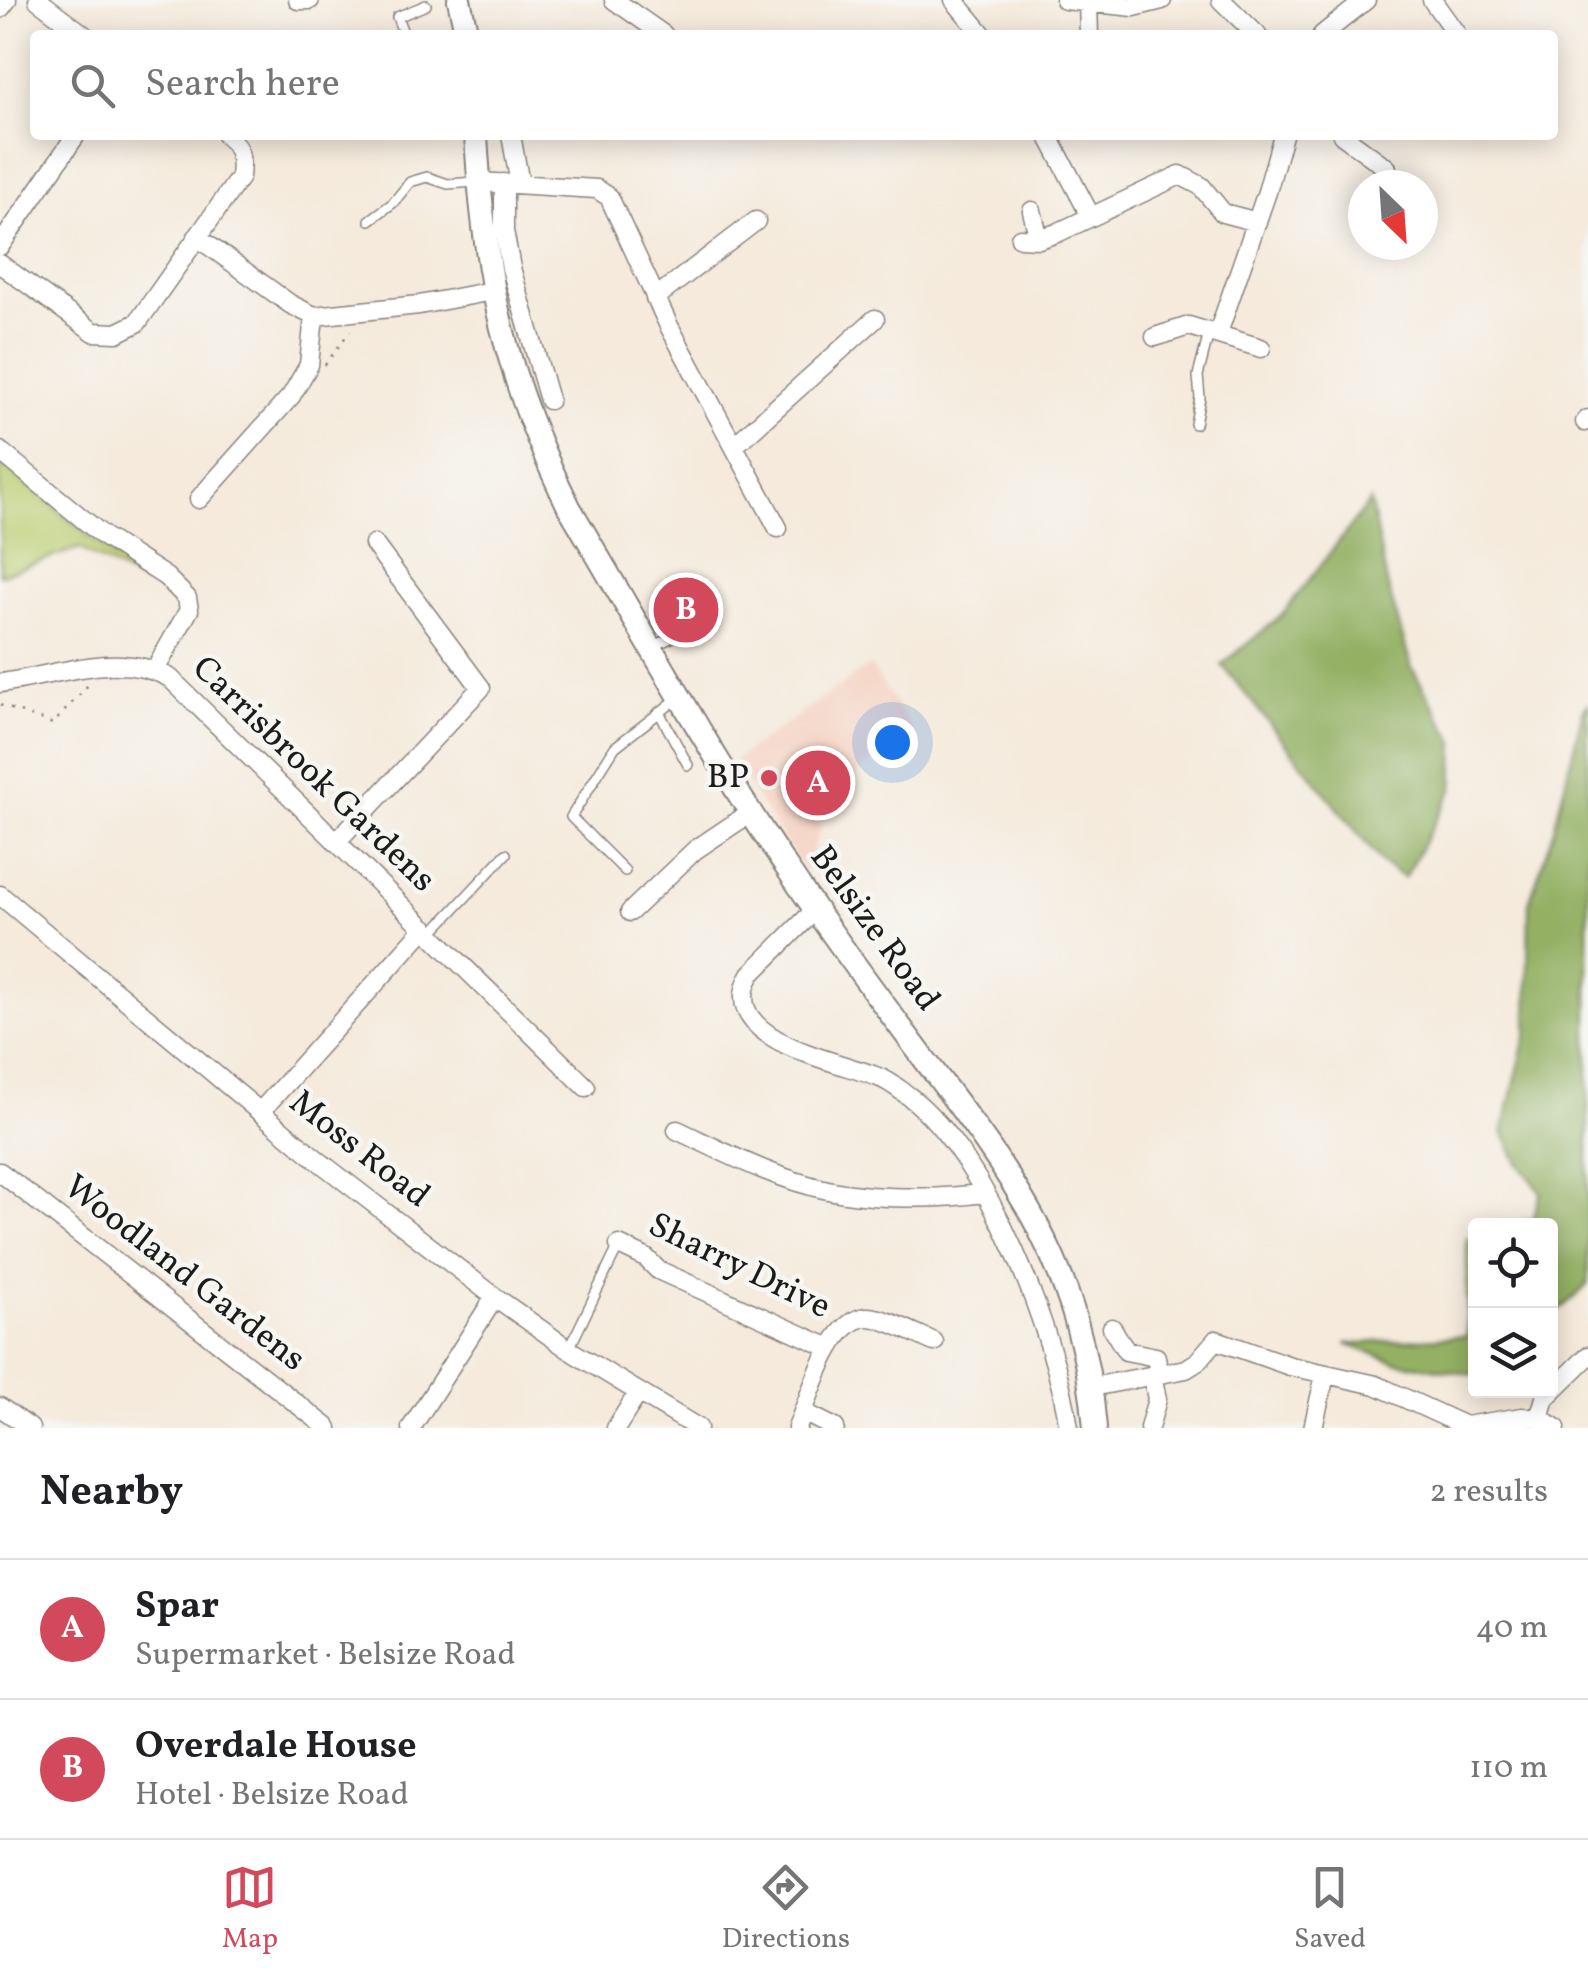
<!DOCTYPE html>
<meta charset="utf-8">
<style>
body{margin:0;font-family:Vollkorn,serif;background:#f6f6f6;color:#202124}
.controls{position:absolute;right:30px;bottom:30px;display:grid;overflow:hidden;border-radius:10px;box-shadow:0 5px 25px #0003}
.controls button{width:90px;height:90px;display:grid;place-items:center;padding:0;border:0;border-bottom:2px solid #e0e0e0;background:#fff;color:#202124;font:50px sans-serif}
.compass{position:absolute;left:1348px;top:170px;width:90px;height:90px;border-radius:50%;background:#fff;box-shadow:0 5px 25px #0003;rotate:155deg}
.you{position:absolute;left:892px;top:742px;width:35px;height:35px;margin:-25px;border:8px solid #fff;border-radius:50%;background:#1a73e8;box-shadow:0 0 0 15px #1a73e833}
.badge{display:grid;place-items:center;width:65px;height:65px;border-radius:50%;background:#d1495b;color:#fff;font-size:32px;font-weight:700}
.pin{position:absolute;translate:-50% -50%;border:5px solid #fff;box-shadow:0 2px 10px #0006}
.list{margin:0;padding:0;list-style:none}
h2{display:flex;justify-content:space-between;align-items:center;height:130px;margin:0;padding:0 40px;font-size:42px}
h2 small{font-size:32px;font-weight:400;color:#757577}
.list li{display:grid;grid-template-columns:65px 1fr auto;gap:30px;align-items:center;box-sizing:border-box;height:140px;padding:0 40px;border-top:2px solid #e0e0e0}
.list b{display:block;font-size:38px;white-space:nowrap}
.list p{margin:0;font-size:32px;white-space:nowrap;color:#757577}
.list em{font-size:32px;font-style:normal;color:#757577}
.icon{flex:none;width:55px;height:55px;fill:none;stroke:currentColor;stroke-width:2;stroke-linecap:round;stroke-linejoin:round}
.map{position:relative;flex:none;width:1588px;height:1428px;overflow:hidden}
.search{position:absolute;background:#fff;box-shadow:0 5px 25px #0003;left:30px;right:30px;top:30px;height:110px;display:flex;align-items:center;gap:25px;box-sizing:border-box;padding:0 35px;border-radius:10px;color:#757577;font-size:38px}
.sheet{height:410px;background:#fff}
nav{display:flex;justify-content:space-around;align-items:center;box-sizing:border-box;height:140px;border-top:2px solid #e0e0e0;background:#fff;font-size:28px;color:#757577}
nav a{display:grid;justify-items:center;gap:5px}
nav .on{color:#d1495b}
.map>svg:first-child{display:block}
.built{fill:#f5d2c2}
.green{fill:#bacd71;stroke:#6b7446;stroke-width:2.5}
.forest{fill:#93b063;stroke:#586640;stroke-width:2.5}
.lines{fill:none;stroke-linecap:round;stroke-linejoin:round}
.lane-casing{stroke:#88837c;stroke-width:12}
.street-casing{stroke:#88837c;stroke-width:21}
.secondary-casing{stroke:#88837c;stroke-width:26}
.path{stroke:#88837c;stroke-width:2.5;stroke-dasharray:2.5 8;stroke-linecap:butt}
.lane{stroke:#fff;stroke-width:9}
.street{stroke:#fff;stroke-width:18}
.secondary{stroke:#fff;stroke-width:22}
.poi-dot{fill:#d1495b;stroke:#f6f6f2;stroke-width:4}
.labels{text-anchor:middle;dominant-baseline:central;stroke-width:9;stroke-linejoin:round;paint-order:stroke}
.street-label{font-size:35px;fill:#1c1c1c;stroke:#f6f6f2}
.poi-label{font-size:35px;fill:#1c1c1c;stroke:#f6f6f2;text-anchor:end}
</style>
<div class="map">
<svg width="1588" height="1428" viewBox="0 0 1588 1428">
<rect width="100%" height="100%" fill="#f6f6f2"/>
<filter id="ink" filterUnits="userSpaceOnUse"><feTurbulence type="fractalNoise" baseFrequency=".01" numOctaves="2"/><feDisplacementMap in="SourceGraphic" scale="20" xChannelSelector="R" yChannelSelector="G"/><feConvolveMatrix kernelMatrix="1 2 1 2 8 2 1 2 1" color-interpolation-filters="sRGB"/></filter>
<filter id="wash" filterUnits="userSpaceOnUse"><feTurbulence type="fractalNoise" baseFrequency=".0048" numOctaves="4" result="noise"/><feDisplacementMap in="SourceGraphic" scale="40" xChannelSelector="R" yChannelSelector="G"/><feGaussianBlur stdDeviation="2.25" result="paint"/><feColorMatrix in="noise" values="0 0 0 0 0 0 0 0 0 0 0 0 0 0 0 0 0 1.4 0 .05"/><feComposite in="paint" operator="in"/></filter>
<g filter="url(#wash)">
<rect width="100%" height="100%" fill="#f5eadb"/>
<path class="built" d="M870,665L912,729L842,786L822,822L806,873L733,761Z"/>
<path class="green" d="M0,462L111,554L151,580L144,583L79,548L0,575Z"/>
<path class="forest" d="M1370,501L1388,587L1411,666L1455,742L1453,789L1404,878L1382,863L1222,665L1283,614Z
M1588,704V1285L1551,1317L1550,1226L1513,1225L1533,1219L1541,1192L1518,1163L1503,1132L1527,1032L1529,903L1554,828L1583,710Z
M1475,1237V1375L1396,1362L1346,1344L1467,1336V1239Z"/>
</g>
<g filter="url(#ink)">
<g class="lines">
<defs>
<path id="lane" d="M404,35L397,17L426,5
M370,220L393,203L410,182L427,177L448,184L476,182
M1195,424L1200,398L1198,376L1209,333
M654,646L675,636
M659,712L688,765
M625,871L571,817L615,747L677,699
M431,934L506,854
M569,1349L619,1245"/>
<path id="street" d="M38,0L84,35
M298,0H310
M614,0L664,35
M954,0L983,35
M1065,0L1134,7L1162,0
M1221,0L1257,35
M1432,0L1457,35
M1088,2L1089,35
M0,9L7,0
M1322,35L1366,0
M511,135L520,184
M1048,135L1091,217
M1342,135L1387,168
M479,182L597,189L609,197L669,326L778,528
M504,183V231L511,268L549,400
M1032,211L1039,239
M197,237L290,304L314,316L419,305L492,291
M1020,238L1039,239L1057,233L1180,175L1201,186L1223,213L1257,222
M0,246L76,135
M0,264L94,332L117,333L137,323L240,177C242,159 241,147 226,135
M655,298L756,221
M1218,333L1267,192L1283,135
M1155,337L1189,326L1261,348
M1585,422L1588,419
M734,446L875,319
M0,451L106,538L166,577L187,598L189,610L155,670
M199,499L291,396L309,365L314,316
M0,683C57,676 116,649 170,678L586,1087
M336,842L481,688L374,544
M0,895L320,1162L495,1297L574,1353L698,1428
M815,910L751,974C713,1040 839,1061 878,1077C890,1081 900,1090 910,1097C988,1158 1055,1332 1069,1428
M630,912L695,850L750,813
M260,1112L425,928
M677,1130C726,1153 775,1179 828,1190C869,1199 942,1200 983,1193
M0,1172L328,1428
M619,1245L646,1258L658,1270L830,1348
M1112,1328L1126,1351L1156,1357L1159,1374
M1092,1387L1186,1369L1197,1362L1216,1340L1290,1366L1376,1385L1465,1426L1522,1417L1539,1418L1556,1428
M0,1407L30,1428
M803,1412L835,1428
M1539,1418L1545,1398L1588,1356
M411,1428L495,1297
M616,1428L638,1393
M797,1428C809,1399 830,1319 867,1317C882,1316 918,1335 934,1342
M1149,1428L1157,1399L1152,1375
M1313,1428L1325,1375"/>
<path id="secondary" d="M459,0L467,35
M476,135C484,278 505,378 569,507C642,631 712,758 793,877C834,938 878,997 922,1056C1015,1179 1082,1268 1095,1428"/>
</defs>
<use href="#lane" class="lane-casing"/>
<use href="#street" class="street-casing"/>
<use href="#secondary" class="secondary-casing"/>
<path class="path" d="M325,365L350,331
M0,705L53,724L88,685"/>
<use href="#lane" class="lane"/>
<use href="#street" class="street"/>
<use href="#secondary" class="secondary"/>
</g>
</g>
<circle class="poi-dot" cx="769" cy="778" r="10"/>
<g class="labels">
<g class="street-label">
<text transform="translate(313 775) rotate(44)">Carrisbrook Gardens</text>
<text transform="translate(874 929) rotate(54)">Belsize Road</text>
<text transform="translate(359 1150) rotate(38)">Moss Road</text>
<text transform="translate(739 1267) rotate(26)">Sharry Drive</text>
<text transform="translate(184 1274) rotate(38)">Woodland Gardens</text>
</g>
<g class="poi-label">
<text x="749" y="778">BP</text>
</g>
</g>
</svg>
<div class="controls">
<button><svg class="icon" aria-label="locate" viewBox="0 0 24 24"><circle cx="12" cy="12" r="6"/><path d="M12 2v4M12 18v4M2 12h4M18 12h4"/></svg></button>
<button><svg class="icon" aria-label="layers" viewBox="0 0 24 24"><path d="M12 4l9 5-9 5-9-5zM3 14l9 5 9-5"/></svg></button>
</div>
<svg class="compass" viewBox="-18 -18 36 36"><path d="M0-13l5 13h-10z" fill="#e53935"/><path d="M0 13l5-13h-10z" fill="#757577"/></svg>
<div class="you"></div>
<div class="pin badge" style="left:818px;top:783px">A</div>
<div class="pin badge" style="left:686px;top:610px">B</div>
<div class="search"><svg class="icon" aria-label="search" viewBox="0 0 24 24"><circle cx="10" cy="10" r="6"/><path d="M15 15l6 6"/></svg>Search here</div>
</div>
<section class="sheet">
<h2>Nearby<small>2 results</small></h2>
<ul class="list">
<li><span class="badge">A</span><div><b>Spar</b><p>Supermarket · Belsize Road</p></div><em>40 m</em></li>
<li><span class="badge">B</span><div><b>Overdale House</b><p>Hotel · Belsize Road</p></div><em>110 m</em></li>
</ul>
</section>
<nav>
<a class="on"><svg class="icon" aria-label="map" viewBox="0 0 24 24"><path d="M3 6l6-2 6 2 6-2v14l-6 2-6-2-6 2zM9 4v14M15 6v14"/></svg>Map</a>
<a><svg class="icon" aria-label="directions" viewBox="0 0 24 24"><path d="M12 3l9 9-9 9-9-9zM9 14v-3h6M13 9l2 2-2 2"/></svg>Directions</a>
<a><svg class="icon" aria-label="saved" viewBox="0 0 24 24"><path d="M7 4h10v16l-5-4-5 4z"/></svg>Saved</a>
</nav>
